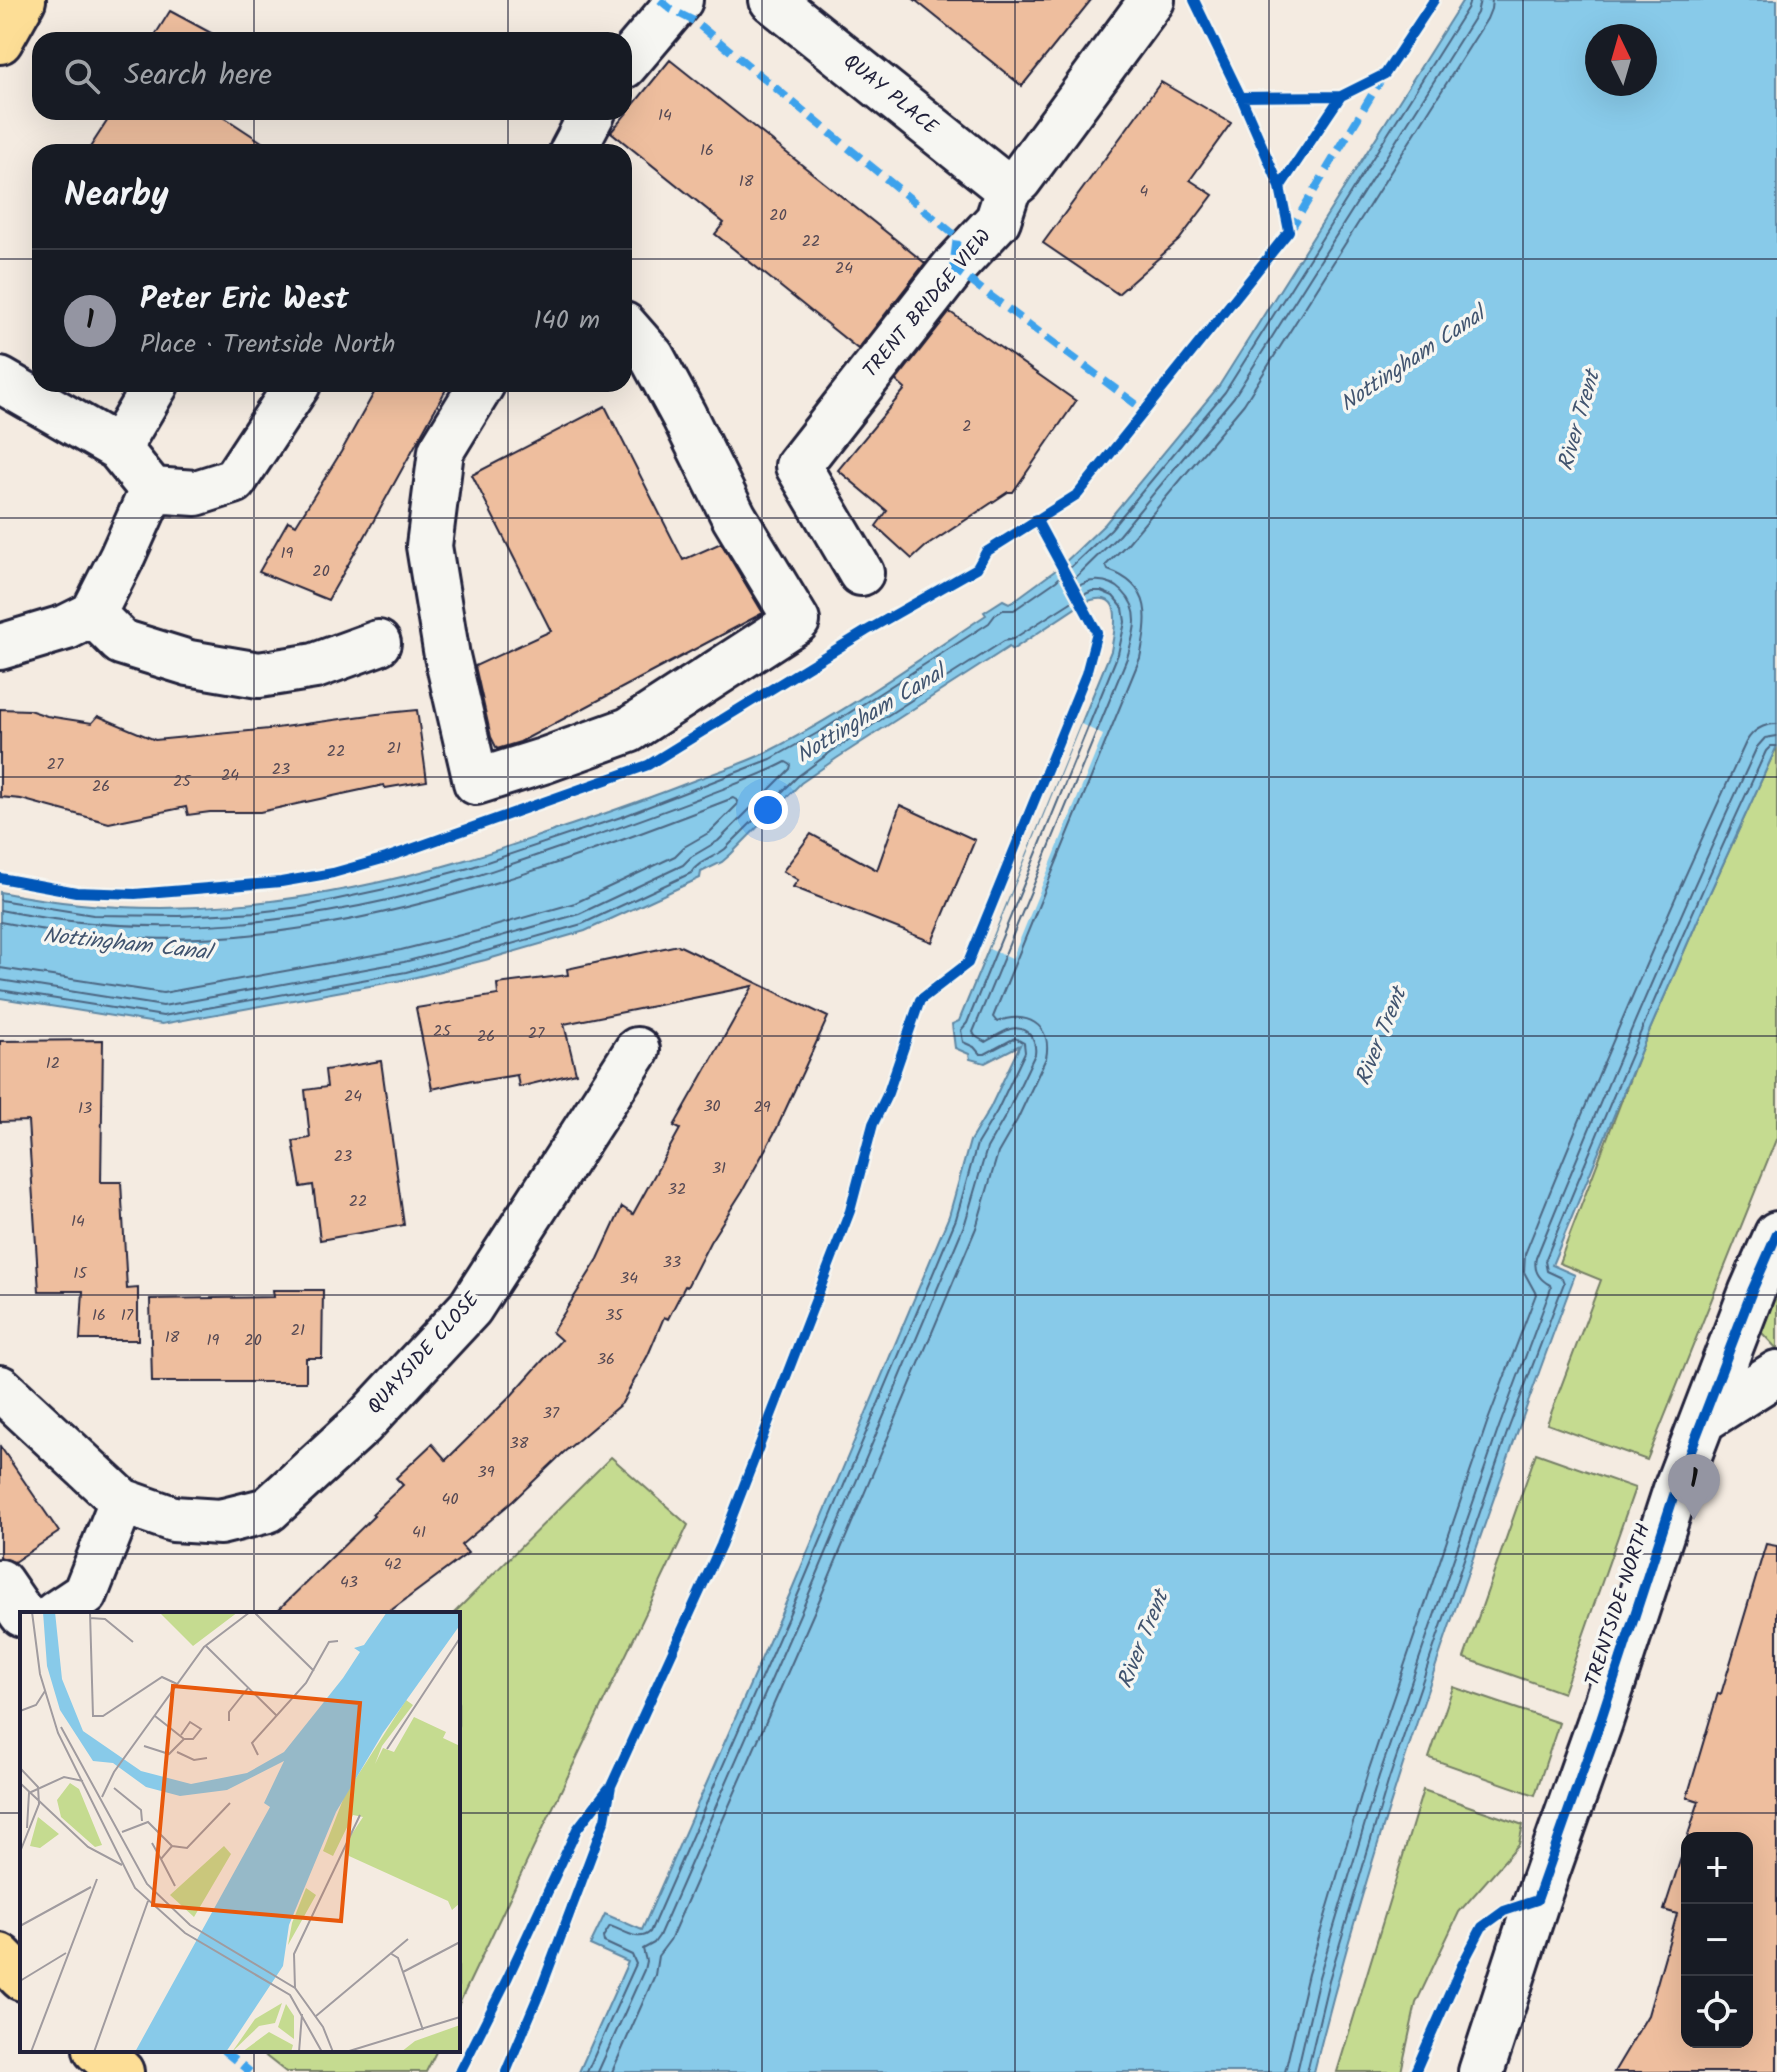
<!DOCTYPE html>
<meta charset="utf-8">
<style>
body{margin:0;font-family:Kalam,sans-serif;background:#20242c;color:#f1f3f6}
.controls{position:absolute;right:24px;bottom:24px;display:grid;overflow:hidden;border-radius:16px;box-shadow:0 8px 32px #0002}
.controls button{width:72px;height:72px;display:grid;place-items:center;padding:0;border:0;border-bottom:2px solid #363941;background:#171b24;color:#f1f3f6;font:40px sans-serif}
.compass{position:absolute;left:1585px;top:24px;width:72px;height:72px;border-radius:50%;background:#171b24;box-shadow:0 8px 32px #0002;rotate:355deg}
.you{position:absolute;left:768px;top:810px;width:28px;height:28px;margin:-20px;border:6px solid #fff;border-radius:50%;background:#1a73e8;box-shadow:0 0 0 12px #1a73e833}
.badge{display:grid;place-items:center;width:52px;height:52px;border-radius:50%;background:#9495a2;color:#111;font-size:26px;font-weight:700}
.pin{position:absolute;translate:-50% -66px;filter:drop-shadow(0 2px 4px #0008)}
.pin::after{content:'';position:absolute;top:42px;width:28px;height:24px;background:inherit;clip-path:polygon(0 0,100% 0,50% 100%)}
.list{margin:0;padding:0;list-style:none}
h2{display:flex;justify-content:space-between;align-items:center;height:104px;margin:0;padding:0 32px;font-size:34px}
h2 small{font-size:26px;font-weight:400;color:#9ea1a6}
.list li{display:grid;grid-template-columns:52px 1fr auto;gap:24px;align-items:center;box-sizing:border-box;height:144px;padding:0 32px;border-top:2px solid #363941}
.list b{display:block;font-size:30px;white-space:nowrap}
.list p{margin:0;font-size:26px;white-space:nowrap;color:#9ea1a6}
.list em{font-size:26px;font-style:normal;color:#9ea1a6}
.icon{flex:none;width:44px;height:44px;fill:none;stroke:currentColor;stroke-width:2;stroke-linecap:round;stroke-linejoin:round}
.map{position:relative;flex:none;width:1777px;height:2072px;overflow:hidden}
.search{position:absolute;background:#171b24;box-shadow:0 8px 32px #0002;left:32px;top:32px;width:600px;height:88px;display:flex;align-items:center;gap:20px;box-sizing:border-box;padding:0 28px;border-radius:24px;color:#9ea1a6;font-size:30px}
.panel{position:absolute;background:#171b24;box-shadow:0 8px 32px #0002;left:32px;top:144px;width:600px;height:248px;border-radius:24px}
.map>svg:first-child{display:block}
.green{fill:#c5db90;stroke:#747e66;stroke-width:2}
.water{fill:#88cae9;stroke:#5f87a3;stroke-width:2;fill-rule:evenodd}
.pier{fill:#f4ebe1}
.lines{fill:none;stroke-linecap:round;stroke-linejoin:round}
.shore{stroke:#4b6581;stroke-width:2}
.building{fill:#eebe9e;stroke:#22223b;stroke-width:2}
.minor-casing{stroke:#22223b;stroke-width:50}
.major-casing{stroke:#22223b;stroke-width:50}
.minor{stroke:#f6f6f2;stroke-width:44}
.major{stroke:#fdde96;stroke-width:44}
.quiet{stroke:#3ea2ec;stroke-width:8;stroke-dasharray:16 8;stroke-linecap:butt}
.cycleway-casing{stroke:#f6f6f2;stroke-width:15}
.cycleway{stroke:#0057b8;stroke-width:10}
.grid{fill:none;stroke:#22223b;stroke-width:2;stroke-opacity:0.55}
.labels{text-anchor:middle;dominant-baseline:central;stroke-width:7;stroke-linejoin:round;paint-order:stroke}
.number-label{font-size:16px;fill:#554954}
.street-label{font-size:20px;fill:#22223b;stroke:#f6f6f2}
.water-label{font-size:22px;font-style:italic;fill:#41546f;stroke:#f6f6f2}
.inset-road{fill:none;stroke:#a09b9f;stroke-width:2}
.view{fill:#e8590c;fill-opacity:0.15;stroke:#e8590c;stroke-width:4}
.inset-edge{fill:none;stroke:#22223b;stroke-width:4}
</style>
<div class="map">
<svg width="1777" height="2072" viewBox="0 0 1777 2072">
<rect width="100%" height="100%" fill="#f4ebe1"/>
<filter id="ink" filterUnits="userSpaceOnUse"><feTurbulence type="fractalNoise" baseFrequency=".0125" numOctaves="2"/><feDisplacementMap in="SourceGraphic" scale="16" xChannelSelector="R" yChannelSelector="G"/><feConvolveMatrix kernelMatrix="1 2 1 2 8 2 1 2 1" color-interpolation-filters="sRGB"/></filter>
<g filter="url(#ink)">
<path class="green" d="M1777,746V1137L1647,1460L1547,1424L1601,1280L1559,1263L1641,1050L1707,899Z
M1777,1294V1349L1761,1332L1769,1300Z
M1536,1453L1635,1488L1563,1693L1464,1658Z
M611,1457L688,1525L458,2006V1614H453Z
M1453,1687L1559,1723L1535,1795L1429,1758Z
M1423,1790L1523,1825L1519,1844L1459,1912L1416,2003L1401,2072H1337Z
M258,2050H437L426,2072H286Z"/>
<path class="water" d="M1463,0H1777V746L1707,899L1641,1050L1552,1265L1575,1275C1531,1392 1489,1511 1448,1630C1398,1776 1351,1922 1314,2072H579L628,1962L590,1945L605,1914L642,1930L792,1589L949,1216L970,1141L990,1108L1020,1045L985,1063L970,1059L969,1054L955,1048L952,1024L959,1021L1111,651C1115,628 1126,585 1083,603L1012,650L1009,647L837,758L801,783L731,854L722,862L701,872L700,878L585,931L485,960L408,979L162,1024L0,998V892C158,924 311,905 465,860C501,850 537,836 574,824C616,810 657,795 698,779C723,770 748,762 771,750C844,713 917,661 986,615L984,612L1003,600L1009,603L1015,600L1060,567L1105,524L1219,386ZM1597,36H1645V84H1597Z"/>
<path class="pier" d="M1081,724L1103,735L1012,959L989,949Z"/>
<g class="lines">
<path class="shore" d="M0,900L93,915L179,916L258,912L301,907L408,884L469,868L624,816L771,759L821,731L989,623L995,615L1003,610H1014L1056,581L1111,529L1225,392L1468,7L1470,0
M0,910C157,942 321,924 473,877C510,865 546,852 582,840C623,827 662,812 702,797C730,786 760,776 786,762L791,765L790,769L718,841L691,857L683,865L579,914L480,942L404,962L163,1006L0,980
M0,922C98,942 204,944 303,928C451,905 594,852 733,798L738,801L737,805L710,832L684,847L675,856L575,903L477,931L401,950L163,993L0,968
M0,990L163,1016L406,972L483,952L582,924L691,873C698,861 714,858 725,849L797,777L832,751L1004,641L1013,639L1079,597L1092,591H1101L1113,596L1123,608L1125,622L1118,654L967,1023L961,1030L963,1042L974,1047L980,1054H985L1015,1038L1024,1043L1025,1052L997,1111L977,1144L956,1219L799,1592L650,1932C639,1943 623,1930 610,1926L603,1937L604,1942L632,1955L636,1964L587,2072
M598,2072L644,1970L646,1961L643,1949L654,1943L659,1936L808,1596L965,1223L987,1148L1006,1115L1035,1054C1037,1040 1027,1025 1010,1029C1002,1032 993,1038 985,1042L975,1036L973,1032L1127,658C1130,647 1135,633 1135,621C1135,598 1116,579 1094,581C1087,581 1081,585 1076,587L1073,585L1072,581L1119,535L1234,397L1477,13L1480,0
M612,2072L655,1975L658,1956L670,1940L819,1601L976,1228L998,1153L1017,1120L1046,1058C1053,1024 1025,1010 997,1022L993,1017L1140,658C1148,619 1154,586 1108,570L1106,565L1128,543L1244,404L1487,19L1491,9L1492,0
M1285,2072L1308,1974L1368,1772L1487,1423L1536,1294L1524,1272L1525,1254C1594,1081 1668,911 1746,742C1753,730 1763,724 1777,724
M1297,2072L1319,1977L1379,1776L1499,1427L1551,1288L1550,1285C1539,1279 1533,1271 1536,1258C1606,1086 1679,916 1757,747L1765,738L1777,736
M1307,2072L1329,1980L1389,1779L1508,1430L1564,1283L1562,1278L1547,1271L1545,1261C1615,1089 1688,919 1766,751L1771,746H1777"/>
</g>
<path class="building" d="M915,0H1091L1022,86Z
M170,11L224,40H152Z
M670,60L925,263L858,349L715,234L724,223L611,132Z
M1161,82L1231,123L1190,180L1213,195L1179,240L1118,294L1043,243Z
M113,112H216L277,152H87Z
M950,312L1076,401L1013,492H1008L925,547L912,559L876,526L887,511L838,470L905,389L896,381Z
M379,384H449L363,540H362L328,600L259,572L288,521L296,525L341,452Z
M605,406L683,560L721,543L763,613L520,742L497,749L491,737L475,666L551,631L472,475Z
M0,709L29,710L47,716L92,723L98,716L155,740L269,729L377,714L417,710L427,781L385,788L384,785L260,812H210L188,815L186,807L109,823L21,799L0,797Z
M900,805L975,840L932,942L793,887L798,880L783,871L811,834L877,870Z
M678,945L828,1017L777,1128L743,1190L710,1242L687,1287L685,1286L668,1319L664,1317L648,1355L622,1403L563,1453L513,1501L461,1545L468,1553L386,1614H274L374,1516L372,1514L403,1485L396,1478L432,1444L446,1460L510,1397L561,1340L552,1332L598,1259L622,1207L633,1214L680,1129L674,1126L753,986L564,1024L576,1073L519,1087L517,1075L473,1082L472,1080L432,1089L416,1008L498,995L497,984L568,975L567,969Z
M103,1040L101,1182H121L127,1289L138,1288V1340H80L83,1291H39L28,1121L0,1122V1041Z
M381,1061L404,1225L320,1240L313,1185L301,1187L293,1141L310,1138L305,1090L327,1087L325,1070Z
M273,1290H323L322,1358H306V1382H152L150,1299L274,1297Z
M0,1446L59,1532L14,1562L0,1557Z
M1766,1544L1777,1546V2072H1614L1648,2015L1677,1914L1664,1910L1687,1839V2042H1747V1838H1687L1699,1801L1687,1797L1718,1693L1721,1694Z"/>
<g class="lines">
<defs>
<path id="minor" d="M772,0L1008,189
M624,66L680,0
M572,152L593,112
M0,380L118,448L152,490L196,493L234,481L298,384
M482,384L441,451L429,546L447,656L476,782L543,761L629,730L797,621L734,517L684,416L652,357L624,325
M118,448L156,384
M861,573L798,466L953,268L998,220L1008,189L1019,180L1152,0
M93,614L121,642L189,663L259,675L315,666L378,643
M0,647L67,627L93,614L122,557L152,490
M0,1388L122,1501L173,1519L220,1522L268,1510L362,1424L470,1308L637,1050
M1703,1420L1777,1373
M0,1582L22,1614
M55,1614L85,1594L122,1501
M1481,2072L1537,1900L1600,1722L1676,1489L1752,1291L1777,1234"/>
<path id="major" d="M0,41L23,0
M0,1956L22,1978
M96,2050L121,2072"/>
</defs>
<use href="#minor" class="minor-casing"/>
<use href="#major" class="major-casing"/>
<use href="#minor" class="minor"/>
<use href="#major" class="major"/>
<path class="quiet" d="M660,0L672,10L694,21L957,237L953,268L1145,411
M1289,232L1382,78
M223,2050L250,2072"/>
<defs>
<path id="cycleway" d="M1194,0L1241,97
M1280,187L1241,97L1341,96
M0,878L76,892L135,894L281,882L333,873L386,858L648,765L866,631L977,568L986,552L1078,494L1289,231L1280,187L1341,96L1385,74L1434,0
M460,2072L508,1977L577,1829L608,1789
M506,2072L541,1989L605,1819L611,1786L721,1545L850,1211L873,1124L888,1093L920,1000L968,963L1086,674L1097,632L1036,519
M1415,2072L1462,1965L1482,1927L1504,1911L1537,1900L1600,1722L1676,1489L1752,1291L1777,1234"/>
</defs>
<use href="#cycleway" class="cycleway-casing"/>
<use href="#cycleway" class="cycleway"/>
</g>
</g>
<path class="grid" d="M254,0V40M508,0V40M762,0V2072M1015,0V2072M1269,0V2072M1523,0V2072M254,112V152M508,112V152M0,259H40M624,259H1777M254,384V1614M508,384V2072M0,518H1777M0,777H1777M0,1036H1777M0,1295H1777M0,1554H1777M0,1813H22M458,1813H1777M254,2050V2072"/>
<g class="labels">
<g class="number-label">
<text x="665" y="115">14</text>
<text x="707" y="150">16</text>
<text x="746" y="181">18</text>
<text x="1144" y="191">4</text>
<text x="778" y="215">20</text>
<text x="811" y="241">22</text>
<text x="844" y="268">24</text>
<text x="967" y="426">2</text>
<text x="287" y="553">19</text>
<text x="321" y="571">20</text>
<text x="394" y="748">21</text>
<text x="336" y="751">22</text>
<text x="55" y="764">27</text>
<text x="281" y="769">23</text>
<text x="230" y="775">24</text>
<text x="182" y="781">25</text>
<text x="101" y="786">26</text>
<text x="442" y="1031">25</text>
<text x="536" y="1033">27</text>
<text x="486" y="1036">26</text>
<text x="53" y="1063">12</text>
<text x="353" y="1096">24</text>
<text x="712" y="1106">30</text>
<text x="762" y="1107">29</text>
<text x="85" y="1108">13</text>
<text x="343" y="1156">23</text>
<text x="719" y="1168">31</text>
<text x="677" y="1189">32</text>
<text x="358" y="1201">22</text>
<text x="78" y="1221">14</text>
<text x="672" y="1262">33</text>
<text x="80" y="1273">15</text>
<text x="629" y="1278">34</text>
<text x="99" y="1315">16</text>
<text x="127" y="1315">17</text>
<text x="614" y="1315">35</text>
<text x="298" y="1330">21</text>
<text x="172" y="1337">18</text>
<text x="213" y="1340">19</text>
<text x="253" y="1340">20</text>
<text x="606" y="1359">36</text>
<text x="551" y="1413">37</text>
<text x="519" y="1443">38</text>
<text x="486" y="1472">39</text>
<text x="450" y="1499">40</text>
<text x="419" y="1532">41</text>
<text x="393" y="1564">42</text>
<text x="349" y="1582">43</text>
</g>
<g class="street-label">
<text transform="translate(890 95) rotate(39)">QUAY PLACE</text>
<text transform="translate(928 304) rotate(-50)">TRENT BRIDGE VIEW</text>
<text transform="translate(424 1354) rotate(-48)">QUAYSIDE CLOSE</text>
<text transform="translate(1619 1605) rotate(-72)">TRENTSIDE NORTH</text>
</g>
<g class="water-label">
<text transform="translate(1413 360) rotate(-34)">Nottingham Canal</text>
<text transform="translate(1580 421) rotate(-74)">River Trent</text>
<text transform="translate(871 715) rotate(-31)">Nottingham Canal</text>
<text transform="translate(127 945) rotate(6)">Nottingham Canal</text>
<text transform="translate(1382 1037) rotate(-68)">River Trent</text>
<text transform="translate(1144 1640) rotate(-68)">River Trent</text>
</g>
</g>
<g transform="translate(20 1612)">
<rect width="440" height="440" fill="#f4ebe1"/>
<path d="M139,0H218L173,34ZM386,88L393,93L362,134L355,152L363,136L374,140L394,105L426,120L423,126L440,134V291L432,298L428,289L329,244L326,231L343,205L333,203L313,244L303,239L324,185ZM50,171L59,177L82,233L75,235L41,205L37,188ZM18,205L39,222L20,236L10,234ZM204,234L211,242L174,305L150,283ZM286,276L296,283L268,333L272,311ZM262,391L255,411L239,414L212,440L235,407ZM266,392L274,404V427L258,415ZM440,413V440H381L395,429ZM249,420L273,433L271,440H222Z" fill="#c5db90"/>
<path d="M23,0H35L42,67L63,119L121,159L171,172L227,161L264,140L323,66L340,40L334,36L344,33L367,0H440V13L363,121L316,200L269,313L263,354L206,440H115L250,195L244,191L264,149L207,178L160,184L126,175L93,151L73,149L40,98L27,54Z" fill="#88cae9"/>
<path class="inset-road" d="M12,0L20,62L38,121L115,276L165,321L270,383L302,440M70,0L73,104H83L142,65L157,72M234,0L294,59M70,6L85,7L113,30M186,34L257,104M0,99L16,93L25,79M135,104L164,127H173L181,117L170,110L161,123M209,109V100L228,76M41,115L127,272L170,313L275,376L303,415L313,440M124,134L149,142L164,127M367,137L440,26M157,140L174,148L187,146M238,143L232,131L286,71L309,30L318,29M0,156L18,175L19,192L0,240M0,171L68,235L102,253M94,176L121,198L122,209M82,185L94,160L184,35L230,0M7,216L9,181L44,165L63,169M102,220L128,210L152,234L167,236L210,191M132,231L141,247L152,234M141,247L155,274M0,314L71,275M370,341L378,346L403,418M383,360L440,330M0,369L46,341M275,376L274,342L340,203M296,404L388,327M11,440L77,267M74,440L128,289M279,440L282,402M326,440L440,405"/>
<path class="view" d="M153,74L340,91L321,309L133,293Z"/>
<rect width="440" height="440" class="inset-edge"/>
</g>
</svg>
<div class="controls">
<button>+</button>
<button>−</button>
<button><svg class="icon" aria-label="locate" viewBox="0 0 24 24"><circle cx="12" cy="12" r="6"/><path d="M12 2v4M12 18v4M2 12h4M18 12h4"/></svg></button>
</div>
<svg class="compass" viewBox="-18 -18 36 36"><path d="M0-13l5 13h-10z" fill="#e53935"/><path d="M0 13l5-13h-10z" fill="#9ea1a6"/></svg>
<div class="you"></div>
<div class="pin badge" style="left:1694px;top:1520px">1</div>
<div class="search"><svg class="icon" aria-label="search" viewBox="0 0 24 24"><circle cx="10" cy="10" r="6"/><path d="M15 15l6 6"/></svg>Search here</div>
<section class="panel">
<h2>Nearby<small></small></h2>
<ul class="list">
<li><span class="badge">1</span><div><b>Peter Eric West</b><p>Place · Trentside North</p></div><em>140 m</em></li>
</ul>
</section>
</div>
